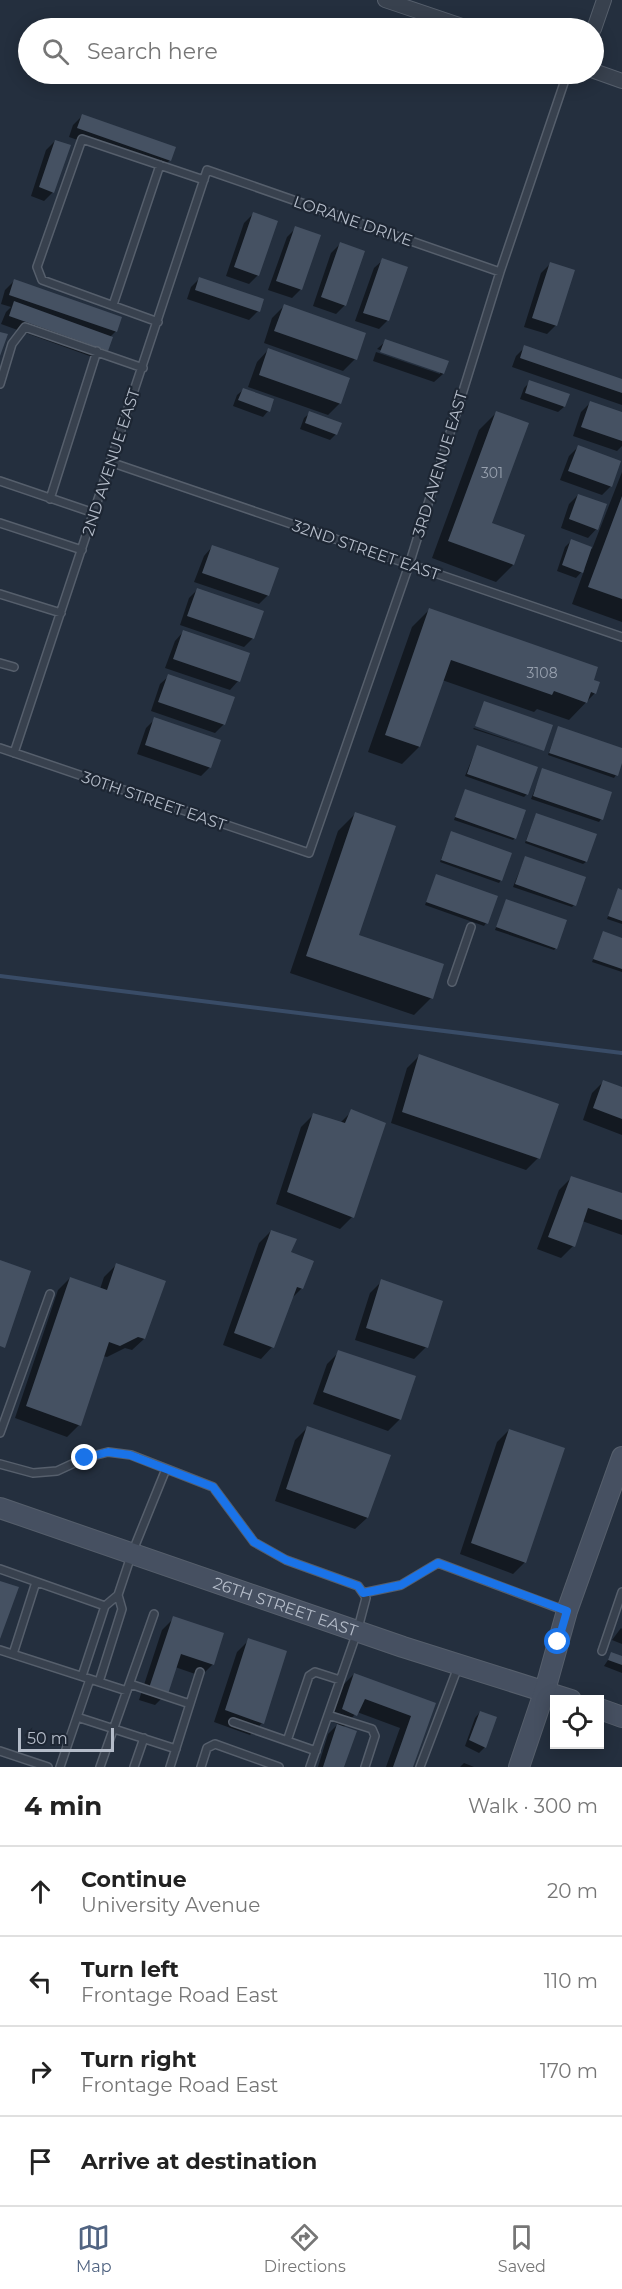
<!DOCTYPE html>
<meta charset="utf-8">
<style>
body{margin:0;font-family:Montserrat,sans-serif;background:#f2f2f2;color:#222}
.controls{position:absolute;right:18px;bottom:18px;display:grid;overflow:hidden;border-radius:0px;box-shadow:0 3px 15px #0003}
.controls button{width:54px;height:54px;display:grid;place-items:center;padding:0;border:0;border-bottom:2px solid #e0e0e0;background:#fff;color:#222;font:30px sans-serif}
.scale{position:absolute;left:18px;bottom:15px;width:96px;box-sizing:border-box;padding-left:6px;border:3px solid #b4bcc9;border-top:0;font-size:16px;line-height:21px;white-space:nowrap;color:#b4bcc9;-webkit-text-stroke:4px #1d2633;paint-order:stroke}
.stop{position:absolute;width:18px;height:18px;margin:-14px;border:4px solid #1a73e8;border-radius:50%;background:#fff}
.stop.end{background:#1a73e8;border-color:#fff;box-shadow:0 2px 6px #0008}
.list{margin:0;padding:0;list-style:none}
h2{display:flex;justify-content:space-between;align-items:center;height:78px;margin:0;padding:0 24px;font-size:26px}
h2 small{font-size:20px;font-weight:400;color:#767676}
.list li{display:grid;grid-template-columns:39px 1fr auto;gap:18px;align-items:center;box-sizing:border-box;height:90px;padding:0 24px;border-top:2px solid #e0e0e0}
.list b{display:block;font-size:22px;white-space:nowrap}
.list p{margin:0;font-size:20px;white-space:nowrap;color:#767676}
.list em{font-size:20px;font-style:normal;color:#767676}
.icon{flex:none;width:33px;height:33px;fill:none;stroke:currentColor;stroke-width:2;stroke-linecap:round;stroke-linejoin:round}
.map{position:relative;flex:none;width:622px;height:1767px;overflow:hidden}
.search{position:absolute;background:#fff;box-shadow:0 3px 15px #0003;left:18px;right:18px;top:18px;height:66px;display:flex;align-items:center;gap:15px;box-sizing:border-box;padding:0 21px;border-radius:33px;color:#767676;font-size:22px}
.sheet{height:438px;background:#fff}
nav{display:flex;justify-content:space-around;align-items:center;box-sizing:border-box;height:84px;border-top:2px solid #e0e0e0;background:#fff;font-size:16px;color:#767676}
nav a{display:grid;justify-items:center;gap:3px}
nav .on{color:#516482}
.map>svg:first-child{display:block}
.shadow{fill:#0007}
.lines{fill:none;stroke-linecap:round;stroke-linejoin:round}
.stream{stroke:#394c67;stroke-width:4}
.building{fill:#455162}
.lane-casing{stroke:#565f6c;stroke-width:10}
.street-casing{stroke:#565f6c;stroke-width:16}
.secondary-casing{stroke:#565f6c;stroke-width:22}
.lane{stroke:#38414e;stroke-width:7}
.street{stroke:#38414e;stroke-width:14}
.secondary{stroke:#465061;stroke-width:20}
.route{stroke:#1a73e8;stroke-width:8}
.labels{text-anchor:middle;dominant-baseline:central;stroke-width:4.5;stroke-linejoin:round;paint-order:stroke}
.number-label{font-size:14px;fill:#98a1af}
.street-label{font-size:16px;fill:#b4bcc9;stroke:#1d2633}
</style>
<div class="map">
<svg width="622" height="1767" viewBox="0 0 622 1767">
<rect width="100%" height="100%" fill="#242f3e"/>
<path class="shadow" d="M82,116L170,160L161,169L69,137L73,125Z
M55,141L53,192L44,201L31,196L46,150Z
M253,214L258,275L249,284L226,276L244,223Z
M296,228L301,289L292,298L268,290L287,237Z
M340,244L345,305L336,314L313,306L331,253Z
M383,260L387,321L379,329L355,321L374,268Z
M550,264L556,325L547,334L524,327L541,273Z
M200,278L258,311L249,320L187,299L191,287Z
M14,281L116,331L110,337L107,350L98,359L1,324L6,312L11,307L1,304L5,290Z
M284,306L355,359L343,371L264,343L272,318Z
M386,341L447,362L443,374L434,382L373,361L376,352L440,374V371L377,349Z
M525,347L622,380V405L512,367L516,356Z
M268,350L340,403L328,415L248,387L257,362Z
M530,382L564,407L558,412L520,399L524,388Z
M243,390L268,411L263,417L233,406L237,395Z
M590,403L622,414V446L617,451L573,436L581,412Z
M310,413L336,434L330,440L300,429L304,418Z
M496,413L490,524L513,565L496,582L432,558L479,430Z
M578,447L611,486L602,495L560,480L569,456Z
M622,472V622L572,604L585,568L576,578L557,571L565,547L571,541L592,549Z
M578,495L600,525L588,538L561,528L569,504Z
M212,547L268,595L259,604L194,582L204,556Z
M198,589L253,638L244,647L180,625L189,598Z
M429,610L592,681L595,693L569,720L537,709L534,712L442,680L419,747L402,764L368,752L412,627Z
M183,632L238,681L230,690L165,668L175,641Z
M169,676L224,724L215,733L151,711L160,684Z
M155,719L210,767L201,776L137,754L146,728Z
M474,728L541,751L473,729Z
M558,728L622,750V759L616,775L614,778L548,755Z
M477,747L527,794L524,797L465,776Z
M543,770L610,793L601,819L599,822L531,799Z
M465,791L515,838L513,840L454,820Z
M355,814L357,936L431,998L414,1015L290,973L338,831Z
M536,814L586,862L583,864L525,843Z
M451,833L501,880L499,883L440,862Z
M525,858L574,905L572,907L513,887Z
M437,876L486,923L484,926L425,905Z
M618,890L622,891V924L607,919Z
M507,901L556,948L554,950L495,930Z
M604,933L622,939V972L592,962Z
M419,1056L538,1158L526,1170L391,1123L407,1068Z
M604,1081L622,1088V1135L583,1120L592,1093Z
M352,1111V1217L340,1229L276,1204L301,1127L313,1115L340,1123Z
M571,1178L622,1195V1235L582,1221L573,1246L561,1258L537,1249L559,1190Z
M271,1231L289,1253L302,1288L291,1299L272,1347L261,1359L223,1345L259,1243Z
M116,1265L144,1339L132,1350L125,1348L107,1357L103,1356L79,1425L67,1437L15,1418L58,1290L70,1278L100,1289L104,1277Z
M382,1281L426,1347L414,1359L355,1340L370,1293Z
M339,1352L400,1419L388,1431L313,1404L327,1364Z
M307,1428L389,1456L367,1518L355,1529L275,1501L295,1440Z
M509,1430L525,1562L513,1574L460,1554L497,1442Z
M174,1618L213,1664L201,1676L175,1667L167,1693L155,1705L139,1700L162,1630Z
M621,1628L622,1629V1644L612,1640Z
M249,1640L262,1723L250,1735L214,1722L237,1652Z
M612,1654L622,1657V1673L604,1666Z
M354,1674L434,1704L411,1767H386L400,1728L357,1712L343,1728L342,1767H318L328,1734L338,1724L331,1721L342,1686Z
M480,1712L485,1747L479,1753L465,1746L475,1718Z
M464,1763L474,1767H460Z"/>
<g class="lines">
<path class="stream" d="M0,976L622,1053"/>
</g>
<path class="building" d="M82,114L176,147L171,161L77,128Z
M55,140L71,145L54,193L39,187Z
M253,212L278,221L259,276L234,267Z
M295,226L321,235L302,290L276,281Z
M340,242L365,251L346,306L321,297Z
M382,258L408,267L389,321L363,313Z
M550,262L575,270L557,326L532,318Z
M199,277L264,299L260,312L195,290Z
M14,279L122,317L117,332L9,295Z
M14,301L113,337L108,351L9,316Z
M284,304L366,333L357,360L274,331Z
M0,332L8,334L0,356Z
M385,339L449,361L444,374L380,352Z
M524,345L622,379V393L520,358Z
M268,348L350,378L341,404L259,375Z
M529,380L570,394L565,407L525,393Z
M243,388L274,399L270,412L238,400Z
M590,401L622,412V441L581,427Z
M309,411L342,423L337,435L305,423Z
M496,411L529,423L492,523L525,535L514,565L448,541Z
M578,445L621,461L612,487L568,471Z
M578,494L607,504L598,530L569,519Z
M622,496V599L588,587Z
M571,539L592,547L583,573L562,565Z
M212,545L279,568L269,596L202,573Z
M197,588L264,611L254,639L187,616Z
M429,608L598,667L594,680L600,682L596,694L591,692L587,703L554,691L552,695L451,660L420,747L385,735Z
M183,630L250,653L240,682L173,659Z
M168,674L235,697L225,725L158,702Z
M484,701L553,725L544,751L475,726Z
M154,717L221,740L211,768L145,745Z
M558,726L622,748V763L618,776L549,753Z
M477,745L538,767L528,795L467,774Z
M542,768L612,792L603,820L533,796Z
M465,789L526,810L516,839L455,817Z
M355,812L396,826L359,935L444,964L433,999L306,956Z
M536,813L597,834L587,862L526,841Z
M451,831L512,853L502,881L441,860Z
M525,856L586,877L576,906L515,884Z
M436,874L498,896L488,924L426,902Z
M618,888L622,890V921L608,916Z
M506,899L567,920L557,949L496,927Z
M603,931L622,938V969L593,959Z
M419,1054L559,1104L540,1159L402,1112Z
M603,1080L622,1087V1119L593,1108Z
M351,1109L386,1123L354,1218L287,1192L313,1113L345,1123Z
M571,1176L622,1193V1220L588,1208L575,1247L548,1237Z
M271,1230L297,1239L291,1252L314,1261L303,1289L297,1287L274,1348L234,1333Z
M0,1260L31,1271L5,1348L0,1346Z
M116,1263L166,1281L145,1339L138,1337L120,1346L109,1342L81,1426L26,1406L70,1277L107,1290Z
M381,1279L443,1301L428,1348L366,1328Z
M338,1350L416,1376L401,1420L323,1392Z
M307,1426L391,1455L368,1518L286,1489Z
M509,1429L565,1448L526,1563L471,1543Z
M0,1581L19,1587L0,1639Z
M173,1616L224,1633L214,1665L181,1654L168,1694L149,1688Z
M248,1638L287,1651L264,1724L225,1710Z
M611,1652L622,1656V1665L608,1660Z
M354,1673L436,1703L413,1767H393L411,1716L365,1699L357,1716L342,1709Z
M480,1711L497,1717L486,1748L469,1740Z
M337,1724L357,1731L344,1767H323Z"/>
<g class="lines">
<defs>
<path id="lane" d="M113,305L160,165
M158,322L42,280L37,267L82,139L204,180
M0,384L12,344L25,327L143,368
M110,462L622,637
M0,481L94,513
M50,499L97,351
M0,523L82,550
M0,594L61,613
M0,663L14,667
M0,748L309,853L409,565L500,272L567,74
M14,753L207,170L500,272
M452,982L471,927
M0,1433L50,1294
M0,1464L33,1473L57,1471L85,1458L108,1452L131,1455L213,1487L254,1542L286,1560L358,1586L363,1593L401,1585L438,1563L566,1611
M0,1569L105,1606
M0,1650L127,1691
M602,1651L622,1592
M13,1654L36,1582
M82,1676L105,1606L118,1595L132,1553L166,1469
M99,1682L122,1609L118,1595
M130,1684L190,1704
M328,1715L372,1729L375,1736L365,1767
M77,1717L176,1749
M233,1722L316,1751
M287,1741L309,1676L315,1672L340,1680
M0,1751L48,1767
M60,1767L90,1679
M100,1767L154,1614
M134,1767L144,1738
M170,1767L200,1672
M201,1767L207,1748L215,1744L279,1767
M310,1767L357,1632L366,1598L363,1593
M420,1767L458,1667"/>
<path id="street" d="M385,0L468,28
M594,29L604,0
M594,71L622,81"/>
<g id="secondary">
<path id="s1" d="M0,1508L403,1647L571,1700"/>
<path d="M600,1709L622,1717"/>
<path d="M519,1767L545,1690L567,1611L622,1457"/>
</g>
</defs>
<use href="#lane" class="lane-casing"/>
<use href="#street" class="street-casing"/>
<use href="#secondary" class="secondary-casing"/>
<use href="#lane" class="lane"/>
<use href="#street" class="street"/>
<use href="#secondary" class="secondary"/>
</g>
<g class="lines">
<path class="route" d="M85,1458L108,1452L130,1455L213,1487L254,1542L286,1560L358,1586L363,1593L401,1585L438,1563L567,1611L558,1642"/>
</g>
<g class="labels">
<g class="number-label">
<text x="492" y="473">301</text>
<text x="542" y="673">3108</text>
</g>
<g class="street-label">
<text transform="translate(353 221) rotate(19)">LORANE DRIVE</text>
<text transform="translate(111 462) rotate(-72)">2ND AVENUE EAST</text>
<text transform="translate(440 464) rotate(-73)">3RD AVENUE EAST</text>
<text transform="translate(366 550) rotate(19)">32ND STREET EAST</text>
<text transform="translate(154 801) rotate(19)">30TH STREET EAST</text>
<text stroke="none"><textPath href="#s1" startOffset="302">26TH STREET EAST</textPath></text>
</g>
</g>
</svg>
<div class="controls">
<button><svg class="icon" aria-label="locate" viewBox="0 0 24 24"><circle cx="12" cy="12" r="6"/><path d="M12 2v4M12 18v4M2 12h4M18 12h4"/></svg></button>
</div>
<div class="scale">50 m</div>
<div class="stop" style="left:558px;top:1642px"></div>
<div class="stop end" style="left:85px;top:1458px"></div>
<div class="search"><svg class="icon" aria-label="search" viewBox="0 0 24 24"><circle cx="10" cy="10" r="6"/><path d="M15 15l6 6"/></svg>Search here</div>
</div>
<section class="sheet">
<h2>4 min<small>Walk · 300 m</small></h2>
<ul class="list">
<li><svg class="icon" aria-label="ahead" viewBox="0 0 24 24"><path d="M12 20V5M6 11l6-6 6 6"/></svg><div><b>Continue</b><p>University Avenue</p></div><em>20 m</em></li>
<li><svg class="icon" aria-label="left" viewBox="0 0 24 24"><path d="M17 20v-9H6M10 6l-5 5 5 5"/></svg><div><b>Turn left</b><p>Frontage Road East</p></div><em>110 m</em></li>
<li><svg class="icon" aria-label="right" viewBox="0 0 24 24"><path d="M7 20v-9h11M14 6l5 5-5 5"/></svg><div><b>Turn right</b><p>Frontage Road East</p></div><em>170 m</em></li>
<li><svg class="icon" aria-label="arrive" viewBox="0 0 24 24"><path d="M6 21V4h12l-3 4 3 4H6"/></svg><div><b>Arrive at destination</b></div></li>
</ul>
</section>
<nav>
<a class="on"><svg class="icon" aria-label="map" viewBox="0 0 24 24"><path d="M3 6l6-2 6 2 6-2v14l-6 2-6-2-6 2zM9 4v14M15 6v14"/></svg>Map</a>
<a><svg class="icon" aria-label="directions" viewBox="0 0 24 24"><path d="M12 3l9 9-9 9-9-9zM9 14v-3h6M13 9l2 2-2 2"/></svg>Directions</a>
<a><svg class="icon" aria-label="saved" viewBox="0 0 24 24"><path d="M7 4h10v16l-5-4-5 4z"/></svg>Saved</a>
</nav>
